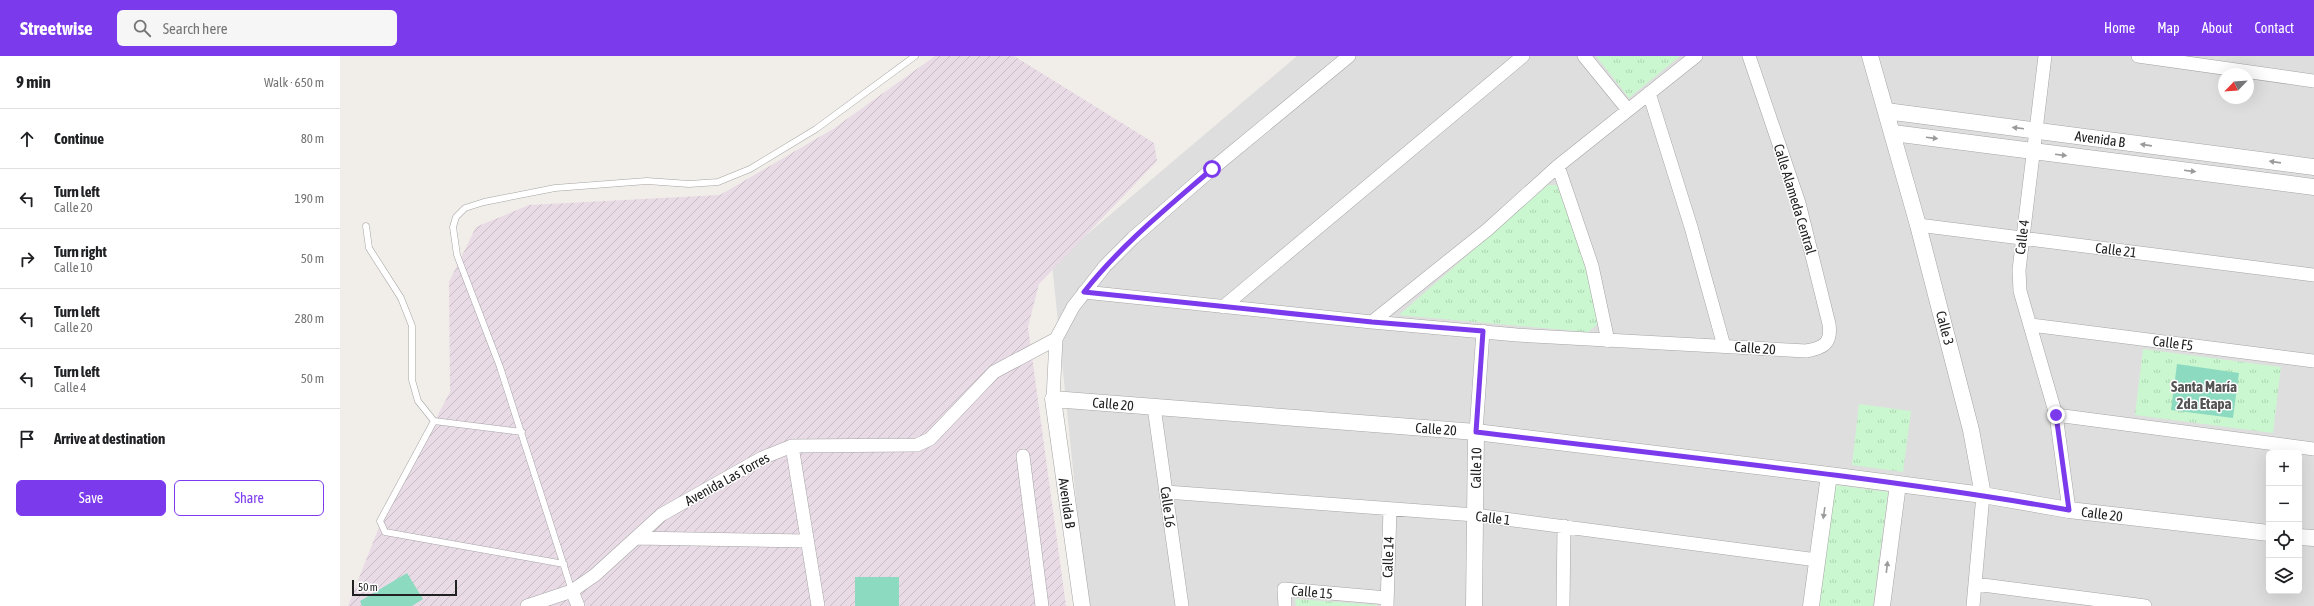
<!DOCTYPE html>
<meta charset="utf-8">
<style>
body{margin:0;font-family:"Asap Condensed",sans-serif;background:#f6f6f6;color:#202124}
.controls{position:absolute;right:12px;bottom:12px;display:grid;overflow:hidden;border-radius:6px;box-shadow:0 4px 16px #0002}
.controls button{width:36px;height:36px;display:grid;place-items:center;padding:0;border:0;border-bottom:1px solid #e0e0e0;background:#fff;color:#202124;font:20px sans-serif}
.compass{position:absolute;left:1878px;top:12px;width:36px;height:36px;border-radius:50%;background:#fff;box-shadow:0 4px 16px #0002;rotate:245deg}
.scale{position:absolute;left:12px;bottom:10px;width:105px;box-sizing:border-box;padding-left:4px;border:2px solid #212121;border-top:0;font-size:11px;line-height:14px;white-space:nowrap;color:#212121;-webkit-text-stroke:3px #fff;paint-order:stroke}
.stop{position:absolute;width:12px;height:12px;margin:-9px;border:3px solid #7c3aed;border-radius:50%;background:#fff}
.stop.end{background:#7c3aed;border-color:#fff;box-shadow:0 1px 4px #0008}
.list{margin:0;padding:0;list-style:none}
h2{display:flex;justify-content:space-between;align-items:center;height:52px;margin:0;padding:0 16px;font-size:17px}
h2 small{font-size:13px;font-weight:400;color:#757577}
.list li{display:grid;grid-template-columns:26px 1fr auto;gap:12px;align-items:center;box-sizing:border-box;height:60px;padding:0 16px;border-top:1px solid #e0e0e0}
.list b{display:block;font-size:15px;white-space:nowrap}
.list p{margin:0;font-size:13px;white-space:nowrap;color:#757577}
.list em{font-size:13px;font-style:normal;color:#757577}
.actions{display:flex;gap:8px;padding:12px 16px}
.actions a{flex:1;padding:9px 0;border:1px solid #7c3aed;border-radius:6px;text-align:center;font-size:14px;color:#7c3aed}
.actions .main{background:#7c3aed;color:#fff}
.icon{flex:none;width:22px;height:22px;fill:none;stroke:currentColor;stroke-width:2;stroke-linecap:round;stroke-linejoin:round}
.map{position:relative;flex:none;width:1974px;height:550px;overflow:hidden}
header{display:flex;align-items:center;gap:24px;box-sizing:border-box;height:56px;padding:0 20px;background:#7c3aed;color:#fff}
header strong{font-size:19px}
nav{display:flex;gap:22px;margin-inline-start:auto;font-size:14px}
.search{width:280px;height:36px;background:#f6f6f6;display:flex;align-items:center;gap:10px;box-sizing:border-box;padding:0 14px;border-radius:6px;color:#757577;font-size:15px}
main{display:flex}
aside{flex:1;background:#fff}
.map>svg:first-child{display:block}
.residential{fill:#dfdede;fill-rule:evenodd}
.industrial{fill:url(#industrial-furrows)}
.park{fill:url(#park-tufts)}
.pitch{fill:#8cdac0}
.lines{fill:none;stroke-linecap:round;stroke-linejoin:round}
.service-casing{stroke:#a5a5a5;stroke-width:7}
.minor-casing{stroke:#a5a5a5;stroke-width:14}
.tertiary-casing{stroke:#a5a5a5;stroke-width:17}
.service{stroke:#fff;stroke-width:6}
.minor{stroke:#fff;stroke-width:13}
.tertiary{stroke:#fff;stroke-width:16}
.oneway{fill:#9b9b9b}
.route{stroke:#7c3aed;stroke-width:5}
.labels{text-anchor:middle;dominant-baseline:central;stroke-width:3;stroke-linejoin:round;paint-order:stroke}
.street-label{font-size:14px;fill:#212121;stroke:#fff}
.neighbourhood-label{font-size:15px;font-weight:bold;fill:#545454;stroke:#fff}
</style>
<header>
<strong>Streetwise</strong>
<div class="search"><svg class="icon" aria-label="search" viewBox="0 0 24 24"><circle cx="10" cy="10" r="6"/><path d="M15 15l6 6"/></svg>Search here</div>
<nav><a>Home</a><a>Map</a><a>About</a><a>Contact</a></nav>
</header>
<main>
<aside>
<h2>9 min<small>Walk · 650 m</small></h2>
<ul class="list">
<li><svg class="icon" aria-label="ahead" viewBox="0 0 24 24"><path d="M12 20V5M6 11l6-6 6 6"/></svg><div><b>Continue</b></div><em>80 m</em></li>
<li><svg class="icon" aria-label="left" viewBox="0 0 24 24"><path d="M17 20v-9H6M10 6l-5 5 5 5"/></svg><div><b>Turn left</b><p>Calle 20</p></div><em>190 m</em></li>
<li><svg class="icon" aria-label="right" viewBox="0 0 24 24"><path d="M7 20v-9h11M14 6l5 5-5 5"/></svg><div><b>Turn right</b><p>Calle 10</p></div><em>50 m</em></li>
<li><svg class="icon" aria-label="left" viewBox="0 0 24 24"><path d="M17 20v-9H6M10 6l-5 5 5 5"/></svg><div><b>Turn left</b><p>Calle 20</p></div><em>280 m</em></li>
<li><svg class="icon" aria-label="left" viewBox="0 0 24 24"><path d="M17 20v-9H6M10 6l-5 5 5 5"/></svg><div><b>Turn left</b><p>Calle 4</p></div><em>50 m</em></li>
<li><svg class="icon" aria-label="arrive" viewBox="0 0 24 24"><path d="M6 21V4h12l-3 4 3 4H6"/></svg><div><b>Arrive at destination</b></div></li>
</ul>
<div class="actions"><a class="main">Save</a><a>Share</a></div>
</aside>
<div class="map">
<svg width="1974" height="550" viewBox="0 0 1974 550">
<defs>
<pattern id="industrial-furrows" width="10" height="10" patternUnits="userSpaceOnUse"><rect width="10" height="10" fill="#e9dbe6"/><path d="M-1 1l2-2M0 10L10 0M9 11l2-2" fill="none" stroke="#c8bcc5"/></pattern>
<pattern id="park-tufts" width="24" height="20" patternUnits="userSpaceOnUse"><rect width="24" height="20" fill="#caf7cf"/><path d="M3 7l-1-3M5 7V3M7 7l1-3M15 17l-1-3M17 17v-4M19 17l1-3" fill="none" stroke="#add3b1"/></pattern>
</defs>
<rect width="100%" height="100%" fill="#f1eee9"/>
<path class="residential" d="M957,0H1974V550H747L712,208ZM1884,18H1908V42H1884ZM1929,397H1959V535H1929Z"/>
<path class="industrial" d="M595,0H674L814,87L817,105L699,228L688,271L726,550H8L41,466L110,336L109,226L136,171L189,149L380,139L493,73Z"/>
<path class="park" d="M1256,0H1340L1289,42Z
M1208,129H1217L1242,200L1260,266L1248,276L1059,259Z
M1803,293L1941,311L1933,377L1795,359Z
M1519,348L1571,355L1563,416L1512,409Z
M1495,429L1548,436L1533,550H1479Z
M955,543L1037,549V550H956Z"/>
<path class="pitch" d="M1837,308L1899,317L1893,362L1831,354Z
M67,517L83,543L72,550H22L20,545Z
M515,521H559V550H515Z"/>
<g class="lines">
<defs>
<path id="service" d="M26,170L29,192L61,242L72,270V324L78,345L94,365L182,376
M94,365L40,465L45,476L224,508
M232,535L160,311L117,199L113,171L116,161L125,152L144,146L215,132L307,125L349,128L378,126L410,113L476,73L575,0"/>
<path id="minor" d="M1244,0L1288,54
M1705,0L1679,214L1680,235L1716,359L1729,454
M1798,0L1974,25
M1309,37L1351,171L1384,290
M1218,110L1252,210L1268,285
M1578,169L1974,219
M744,236L1032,266L1177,279L1466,295C1483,292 1492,288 1489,268L1459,147L1409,0
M883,251L1183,0
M1032,266L1147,174L1218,110L1356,0
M1691,269L1974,305
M713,343L716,283L733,251L765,210L793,182L872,113L1009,0
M814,351L842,550
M1716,359L1974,393
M1136,376L1143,275
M452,390L478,550
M683,400L702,550
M826,436L1135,459L1477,504
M296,482L467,485
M1635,528L1805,550
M232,535L238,550
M187,550L232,535L255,519L321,459L422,402L452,390L577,389L590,383L654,316L716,283
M945,550L944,533L1047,542
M1047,550L1050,453
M1223,550L1224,470
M1633,550L1643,439"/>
<path id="tertiary" d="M1530,0L1578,169L1631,374L1643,439
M1546,55L1974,111
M1553,77L1974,131
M1959,481L1974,482
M742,550L713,343L1136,376L1489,419L1643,439L1729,454L1929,477
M1134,550L1136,376
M1471,550L1489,419
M1542,550L1558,428"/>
</defs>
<use href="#service" class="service-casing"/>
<use href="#minor" class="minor-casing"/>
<use href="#tertiary" class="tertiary-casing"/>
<use href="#service" class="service"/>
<use href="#minor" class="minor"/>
<use href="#tertiary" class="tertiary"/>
</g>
<defs><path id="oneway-solid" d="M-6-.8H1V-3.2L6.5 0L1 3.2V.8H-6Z"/></defs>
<g class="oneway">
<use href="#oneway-solid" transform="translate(1678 72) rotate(-173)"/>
<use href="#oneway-solid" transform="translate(1592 82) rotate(7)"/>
<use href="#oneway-solid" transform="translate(1806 89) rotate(-172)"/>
<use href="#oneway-solid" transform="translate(1721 99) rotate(7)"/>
<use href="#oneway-solid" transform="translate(1935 106) rotate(-172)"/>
<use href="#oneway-solid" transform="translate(1850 115) rotate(7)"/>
<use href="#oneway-solid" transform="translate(1484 457) rotate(98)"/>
<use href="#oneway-solid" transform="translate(1547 511) rotate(-83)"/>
</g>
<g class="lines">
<path class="route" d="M872,113C827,152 781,189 744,236L1032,266L1143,275L1136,376C1334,400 1532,420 1729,454L1716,359"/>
</g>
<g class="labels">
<g class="street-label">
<text transform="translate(1760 83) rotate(8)">Avenida B</text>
<text transform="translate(1455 143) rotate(73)">Calle Alameda Central</text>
<text transform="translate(1682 181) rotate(-83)">Calle 4</text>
<text transform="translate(1776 194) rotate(7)">Calle 21</text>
<text transform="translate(1605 272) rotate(75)">Calle 3</text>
<text transform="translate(1833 287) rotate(7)">Calle F5</text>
<text transform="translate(1415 292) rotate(4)">Calle 20</text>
<text transform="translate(773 348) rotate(5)">Calle 20</text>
<text transform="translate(1096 373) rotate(4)">Calle 20</text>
<text transform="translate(1136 412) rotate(-89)">Calle 10</text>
<text transform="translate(387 423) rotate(-29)">Avenida Las Torres</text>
<text transform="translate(727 447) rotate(82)">Avenida B</text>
<text transform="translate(828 451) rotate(82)">Calle 16</text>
<text transform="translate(1762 458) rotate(7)">Calle 20</text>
<text transform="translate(1153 462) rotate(7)">Calle 1</text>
<text transform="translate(1048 501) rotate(-88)">Calle 14</text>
<text transform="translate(972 536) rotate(5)">Calle 15</text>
</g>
<g class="neighbourhood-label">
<text x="1864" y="330">Santa María<tspan x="1864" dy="17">2da Etapa</tspan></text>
</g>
</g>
</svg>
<div class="controls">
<button>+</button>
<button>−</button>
<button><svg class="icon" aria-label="locate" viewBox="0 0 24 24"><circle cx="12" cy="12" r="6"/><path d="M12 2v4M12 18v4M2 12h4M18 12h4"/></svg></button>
<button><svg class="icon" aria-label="layers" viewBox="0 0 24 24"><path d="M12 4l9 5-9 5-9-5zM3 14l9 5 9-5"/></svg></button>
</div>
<svg class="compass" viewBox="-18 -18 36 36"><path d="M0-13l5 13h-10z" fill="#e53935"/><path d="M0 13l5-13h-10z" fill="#757577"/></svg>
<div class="scale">50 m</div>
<div class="stop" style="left:872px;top:113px"></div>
<div class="stop end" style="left:1716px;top:359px"></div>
</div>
</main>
